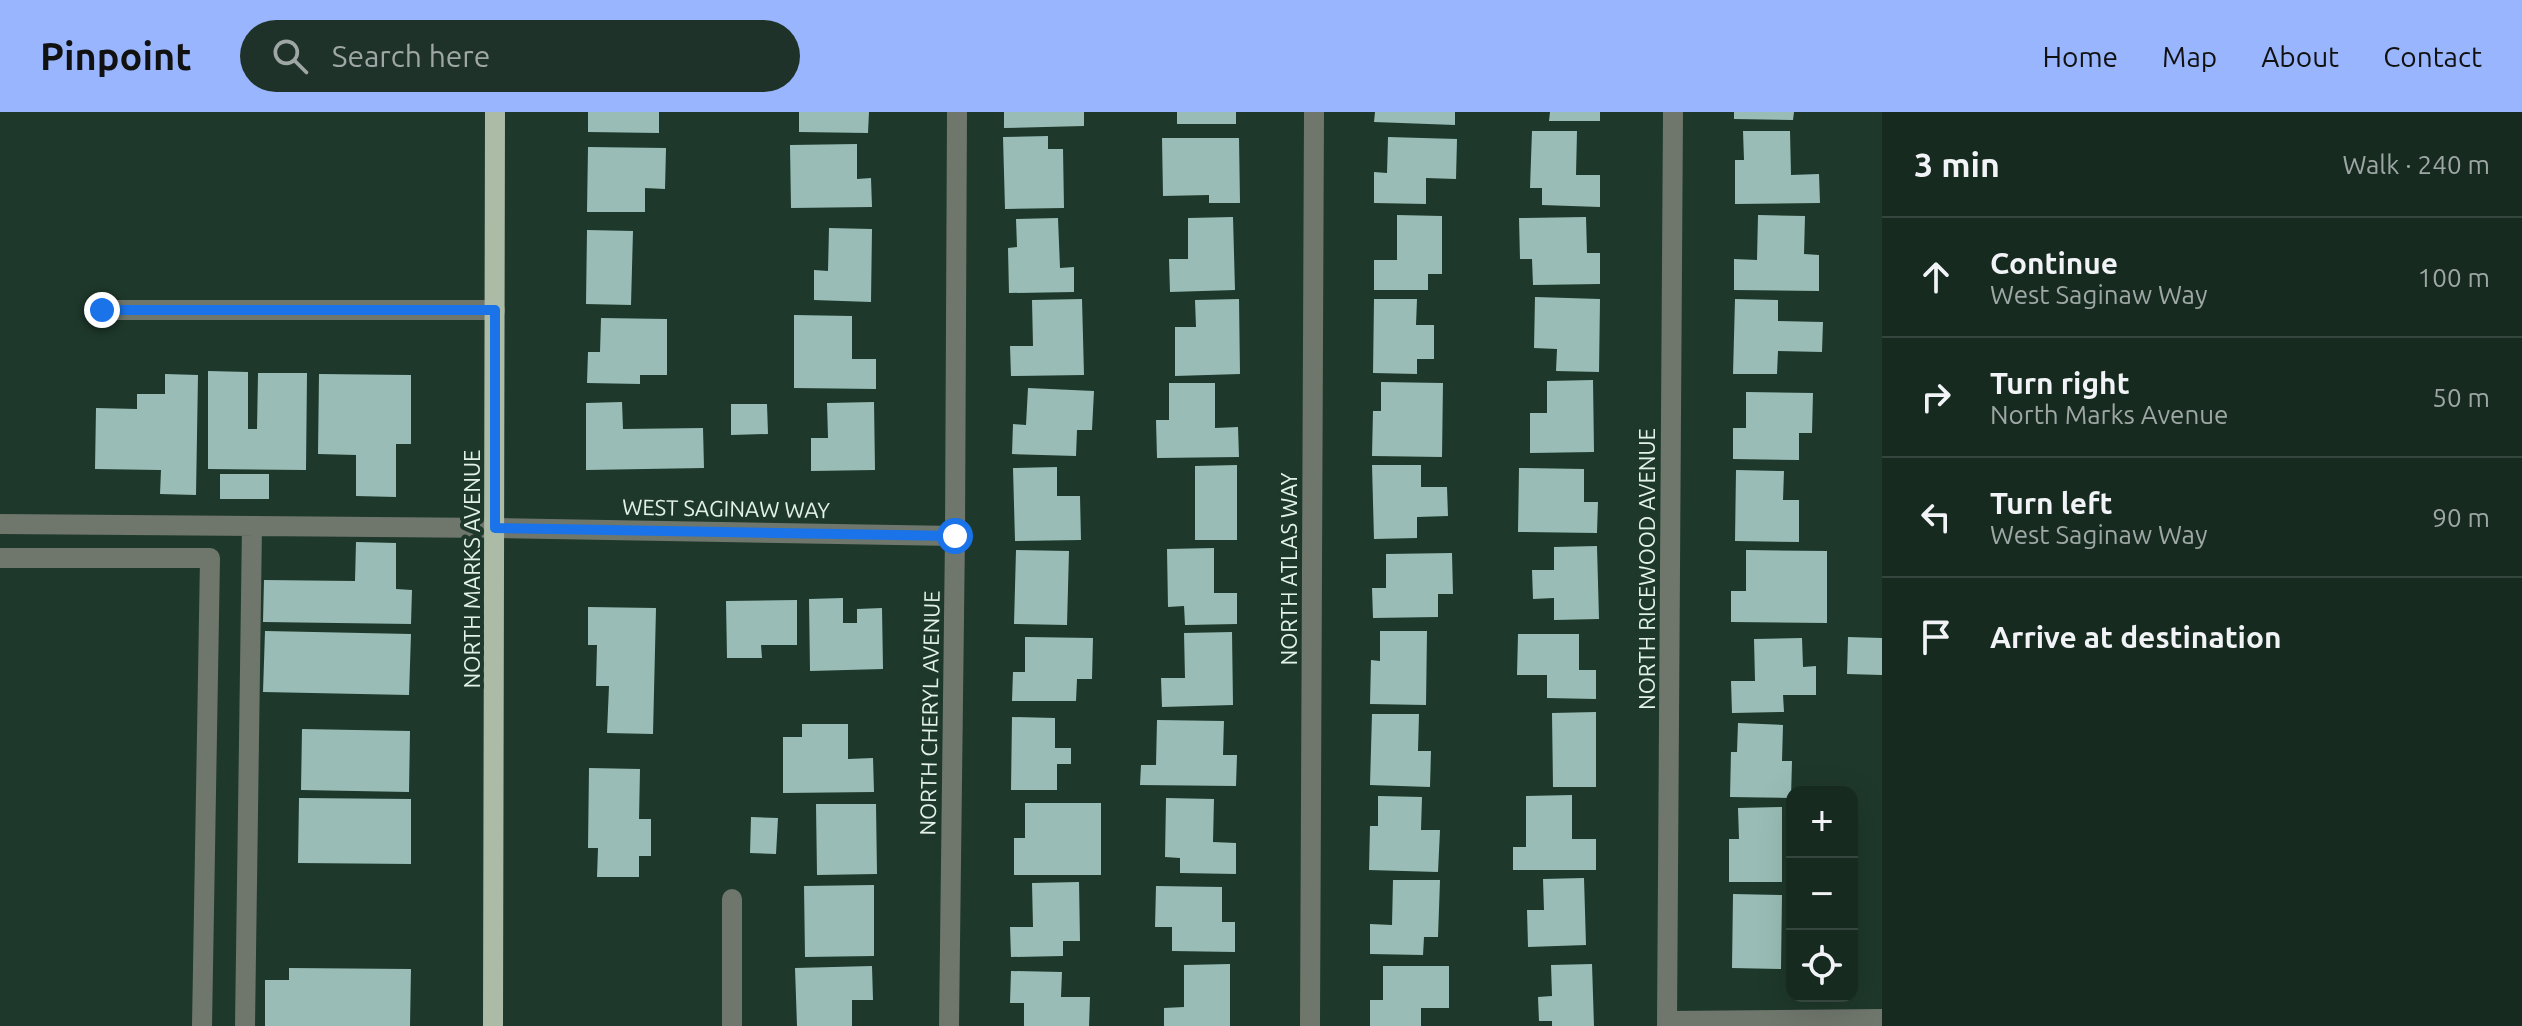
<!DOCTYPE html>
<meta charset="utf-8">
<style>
body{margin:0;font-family:Ubuntu,sans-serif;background:#1f3229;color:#f1f3f6}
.controls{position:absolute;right:24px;bottom:24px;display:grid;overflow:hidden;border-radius:16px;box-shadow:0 8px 32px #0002}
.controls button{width:72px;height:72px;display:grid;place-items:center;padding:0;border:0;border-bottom:2px solid #35463e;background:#162a20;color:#f1f3f6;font:40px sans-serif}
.stop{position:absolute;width:24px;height:24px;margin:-18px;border:6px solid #1a73e8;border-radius:50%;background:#fff}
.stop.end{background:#1a73e8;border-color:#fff;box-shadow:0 2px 8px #0008}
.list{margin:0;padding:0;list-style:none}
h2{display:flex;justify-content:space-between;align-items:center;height:104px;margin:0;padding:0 32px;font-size:34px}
h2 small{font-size:26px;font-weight:400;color:#9ea7a5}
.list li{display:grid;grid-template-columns:52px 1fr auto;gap:24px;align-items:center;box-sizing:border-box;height:120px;padding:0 32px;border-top:2px solid #35463e}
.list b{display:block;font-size:30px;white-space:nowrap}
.list p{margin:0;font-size:26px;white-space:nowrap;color:#9ea7a5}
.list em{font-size:26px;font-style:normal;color:#9ea7a5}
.icon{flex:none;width:44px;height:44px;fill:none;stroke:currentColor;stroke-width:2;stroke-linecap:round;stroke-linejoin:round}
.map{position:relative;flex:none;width:1882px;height:914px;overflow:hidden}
header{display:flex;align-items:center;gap:48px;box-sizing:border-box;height:112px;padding:0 40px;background:#99b5fd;color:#111}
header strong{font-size:38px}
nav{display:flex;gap:44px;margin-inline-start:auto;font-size:28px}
.search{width:560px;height:72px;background:#1f3229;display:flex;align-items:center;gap:20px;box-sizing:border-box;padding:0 28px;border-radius:44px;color:#9ea7a5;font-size:30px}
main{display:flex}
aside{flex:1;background:#162a20}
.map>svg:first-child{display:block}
.building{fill:#99bdb6}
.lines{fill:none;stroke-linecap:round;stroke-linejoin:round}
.minor{stroke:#6f766c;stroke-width:20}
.major{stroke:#abbba6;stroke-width:20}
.route{stroke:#1a73e8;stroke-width:10}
.labels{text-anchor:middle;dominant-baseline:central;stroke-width:8;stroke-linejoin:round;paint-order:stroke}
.street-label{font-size:22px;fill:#e2f1e9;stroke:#1e382b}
</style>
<header>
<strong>Pinpoint</strong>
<div class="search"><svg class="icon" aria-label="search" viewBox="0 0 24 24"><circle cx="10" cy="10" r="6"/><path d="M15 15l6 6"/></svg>Search here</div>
<nav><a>Home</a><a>Map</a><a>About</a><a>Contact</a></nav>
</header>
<main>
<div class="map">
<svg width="1882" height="914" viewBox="0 0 1882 914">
<rect width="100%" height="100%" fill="#1e382b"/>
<path class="building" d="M588,0H659V21L588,20Z
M799,0H869L868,21L799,20Z
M1004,0H1084V14L1004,16Z
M1177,0H1236V12H1177Z
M1375,0H1455V13L1374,10Z
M1550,0H1600V9H1549Z
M1734,0H1794L1793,8L1734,7Z
M1532,19H1577L1576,63H1600V95L1542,93V76H1530Z
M1743,19H1790L1791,63L1819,62L1820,91L1735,92V48H1744Z
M1048,24V37H1063L1064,96L1005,97L1003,25Z
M1388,25L1457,27L1456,67L1426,66V92L1374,91V60L1387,61Z
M1162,26H1239L1240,91H1209V83L1163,84Z
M857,32V67L871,66L872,95L791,96L790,33Z
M588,35L666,36L665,77L645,76V100H587Z
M1397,103L1442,104V162H1428V178H1374V148H1397Z
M1758,103L1805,104L1804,142L1819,143V179L1734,178V147L1757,148Z
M1233,105L1235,178L1170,180L1169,147H1188V106Z
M1586,105L1587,141H1600V172L1533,173L1532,147H1520L1519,106Z
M1058,106L1060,156L1074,155V180L1009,181L1008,136L1017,135L1016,107Z
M829,116L872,117L871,190L814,188V158L828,159Z
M587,118L633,119L631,193L586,192Z
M1535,185L1600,187L1599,260L1556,259L1557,237L1534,236Z
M1082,187L1084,263L1011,264L1010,234H1033L1032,188Z
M1239,187L1240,262L1175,264V215H1196L1195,188Z
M1374,187H1417L1416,213H1434V247H1417V262L1373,261Z
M1735,187L1778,188V209L1823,210L1822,240L1778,239L1777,262H1733Z
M794,203L852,204V247H876V277L794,276Z
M601,206L667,207V263H640V272L587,271L588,240H600Z
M208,259L248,260V317H257L258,261H307L306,358L208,357Z
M165,262L198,263L196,383L160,382L161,358L95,357L96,296L137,297V282H165Z
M319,262L411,263V332H396V385L356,384V343L318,342Z
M1593,268L1594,340L1530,341V301H1547V269Z
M1381,270L1443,271L1442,345L1372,344L1373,299H1381Z
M1169,271H1215V316L1238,315L1239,345L1157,346L1156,308H1169Z
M1028,276L1094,279L1092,318H1077L1076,344L1012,342L1013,312L1026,313Z
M1746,280L1813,281L1812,321H1799V348L1733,347V316H1746Z
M622,290L623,317L703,316L704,356L586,358V291Z
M874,290L875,358L811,359V326H828L827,291Z
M731,292H767L768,322L731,323Z
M1237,353V428H1195V354Z
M1372,353H1421V375H1447L1448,404L1417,405V426L1374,427Z
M1057,355V384H1080L1081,428L1015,429L1013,356Z
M1519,356L1584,357V390H1598L1597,421L1518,420Z
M1736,358L1784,359L1783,388H1799V430L1735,429Z
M220,362H269V387H220Z
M356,430L396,431V477L412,478L411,512L263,510L264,468L355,469Z
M1597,434L1599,507L1554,508V486L1533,487L1532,458H1554V435Z
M1214,436V481H1237V512L1185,513L1184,494L1168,495L1167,437Z
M1016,438L1069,439L1067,513L1014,512Z
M1746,438L1827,439V511L1731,510V479H1746Z
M1452,441L1453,482H1438V505L1373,506L1372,476H1386V442Z
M843,486V511H857V497L882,496L883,557L810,559L809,487Z
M797,488V533H761L762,546H727L726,489Z
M588,495L656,496L653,622L607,621L609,574H596L597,533H588Z
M265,519L411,522L409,583L263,580Z
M1380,519H1427L1426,593L1370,592L1371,548L1380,549Z
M1232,520L1233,593L1162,595L1161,566H1185L1184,521Z
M1518,522H1579V558H1596V587L1547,586V563H1517Z
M1025,525L1093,526L1092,567H1077L1076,589H1012L1013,560H1025Z
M1848,525L1882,526V563L1847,562Z
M1802,526L1803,555L1816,554V583H1783L1784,600L1732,601L1731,569H1755L1754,527Z
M1596,600V675H1553L1552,601Z
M1372,602H1419L1418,639H1431L1430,675L1370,673Z
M1012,605L1055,606V636H1071V652H1057V678H1011Z
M1157,608L1224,609L1223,643H1237L1236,674L1140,673L1141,653H1156Z
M1738,611L1783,613L1782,649H1792L1791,686L1730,685L1731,640H1737Z
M802,612H848V647L873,646L874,680L783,681V625H802Z
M302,617L410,619L409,680L301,678Z
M589,656L640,657L639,707H651V744H639V765H597L598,736H588Z
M1572,683V727H1596V758H1513V735H1526V684Z
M1378,684L1422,685L1421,718H1440L1438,760L1369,758L1370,714H1378Z
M299,686L411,687V752L298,751Z
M1166,686L1214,687L1213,730L1236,731V762L1180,761V746L1165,745Z
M1025,691H1101V763H1014V726H1025Z
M816,692H876L877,762L817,763Z
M1782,695V770H1729V727H1739L1738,696Z
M751,705L778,706L776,742L750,741Z
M1584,766L1586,833L1528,835L1527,798H1544L1543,767Z
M1393,768H1440L1438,825H1424L1423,843L1370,842V812L1392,813Z
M1079,770L1080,829H1063V844L1011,845L1010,815H1033L1032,771Z
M874,773V844L805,845L804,774Z
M1156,774L1222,775V810H1235V840L1172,839V815H1155Z
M1733,782L1782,783L1781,857L1732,856Z
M1230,852V914H1164V896L1184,895V853Z
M1592,852L1594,914H1552V909H1539L1538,885L1552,884L1551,853Z
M872,854L873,888H852V914H797L795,856Z
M1383,854H1449V896H1421V914H1370V888H1383Z
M289,856L411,857L410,914H265V868H289Z
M1011,859L1062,860L1061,885H1090L1089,914H1024V891H1010Z"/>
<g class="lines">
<path class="minor" d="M102,198H495
M0,412L495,416L955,424
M0,446H210L202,914
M1667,909L1882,907
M245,914L252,414
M732,914V787
M949,914L955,424L957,0
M1310,914L1314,0
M1667,914L1673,0"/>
<path class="major" d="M493,914L495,0"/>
</g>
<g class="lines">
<path class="route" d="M102,198H495V416L955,424"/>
</g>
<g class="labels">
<g class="street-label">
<text transform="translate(726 396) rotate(1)">WEST SAGINAW WAY</text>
<text transform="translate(471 457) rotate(-90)">NORTH MARKS AVENUE</text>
<text transform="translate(1288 457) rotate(-90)">NORTH ATLAS WAY</text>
<text transform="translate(1646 457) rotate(-90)">NORTH RICEWOOD AVENUE</text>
<text transform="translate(929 601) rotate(-89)">NORTH CHERYL AVENUE</text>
</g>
</g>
</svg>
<div class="controls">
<button>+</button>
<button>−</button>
<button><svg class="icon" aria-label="locate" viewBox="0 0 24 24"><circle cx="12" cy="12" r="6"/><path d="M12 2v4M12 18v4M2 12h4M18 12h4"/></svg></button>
</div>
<div class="stop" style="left:955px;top:424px"></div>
<div class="stop end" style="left:102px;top:198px"></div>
</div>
<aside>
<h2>3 min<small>Walk · 240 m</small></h2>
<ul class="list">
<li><svg class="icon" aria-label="ahead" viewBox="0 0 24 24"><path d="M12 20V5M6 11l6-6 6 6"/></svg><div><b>Continue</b><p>West Saginaw Way</p></div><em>100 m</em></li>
<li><svg class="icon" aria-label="right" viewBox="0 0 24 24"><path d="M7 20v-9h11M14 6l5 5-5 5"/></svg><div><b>Turn right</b><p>North Marks Avenue</p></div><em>50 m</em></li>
<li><svg class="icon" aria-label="left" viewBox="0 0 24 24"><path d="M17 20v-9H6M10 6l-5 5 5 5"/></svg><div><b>Turn left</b><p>West Saginaw Way</p></div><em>90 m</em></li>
<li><svg class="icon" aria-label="arrive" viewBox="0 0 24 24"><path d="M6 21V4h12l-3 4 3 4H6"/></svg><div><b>Arrive at destination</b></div></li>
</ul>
</aside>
</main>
